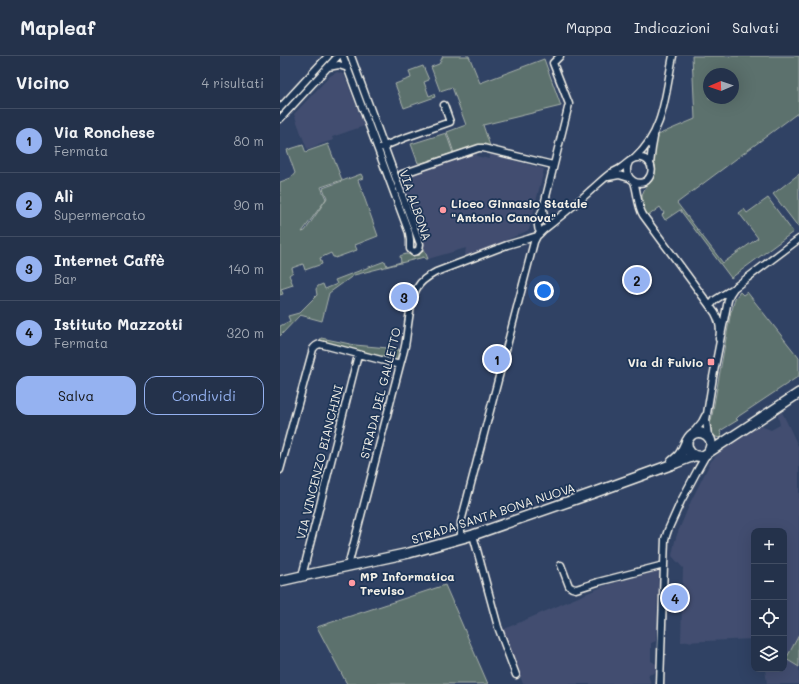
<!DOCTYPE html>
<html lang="it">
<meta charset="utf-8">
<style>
body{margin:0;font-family:Mali,sans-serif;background:#2c3a52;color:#f1f3f6}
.controls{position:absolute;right:12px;bottom:12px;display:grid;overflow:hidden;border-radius:8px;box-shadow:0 4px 16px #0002}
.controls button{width:36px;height:36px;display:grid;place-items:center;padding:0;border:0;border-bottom:1px solid #414d63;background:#24324b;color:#f1f3f6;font:20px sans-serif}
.compass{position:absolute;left:423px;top:12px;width:36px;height:36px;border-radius:50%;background:#24324b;box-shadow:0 4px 16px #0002;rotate:268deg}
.you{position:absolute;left:264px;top:235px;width:14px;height:14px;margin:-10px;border:3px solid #fff;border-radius:50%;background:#1a73e8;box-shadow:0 0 0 6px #1a73e833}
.badge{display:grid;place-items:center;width:26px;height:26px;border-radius:50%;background:#95b2f1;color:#111;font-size:13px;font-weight:700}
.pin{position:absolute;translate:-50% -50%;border:2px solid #fff;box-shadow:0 1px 4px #0006}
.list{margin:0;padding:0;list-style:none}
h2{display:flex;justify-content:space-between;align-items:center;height:52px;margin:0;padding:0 16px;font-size:17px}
h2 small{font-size:13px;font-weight:400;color:#a3aab5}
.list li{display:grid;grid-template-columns:26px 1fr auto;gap:12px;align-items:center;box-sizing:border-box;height:64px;padding:0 16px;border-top:1px solid #414d63}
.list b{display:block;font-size:15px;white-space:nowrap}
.list p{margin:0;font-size:13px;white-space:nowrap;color:#a3aab5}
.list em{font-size:13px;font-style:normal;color:#a3aab5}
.actions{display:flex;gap:8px;padding:12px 16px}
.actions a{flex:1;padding:9px 0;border:1px solid #95b2f1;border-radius:12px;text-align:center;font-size:14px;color:#95b2f1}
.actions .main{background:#95b2f1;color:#111}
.icon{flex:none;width:22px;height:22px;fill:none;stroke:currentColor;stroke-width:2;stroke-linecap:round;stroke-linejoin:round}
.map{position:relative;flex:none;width:519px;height:628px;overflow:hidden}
header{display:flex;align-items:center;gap:24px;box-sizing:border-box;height:56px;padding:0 20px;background:#24324b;border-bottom:1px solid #414d63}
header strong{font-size:19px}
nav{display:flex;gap:22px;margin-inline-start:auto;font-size:14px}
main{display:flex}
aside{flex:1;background:#24324b}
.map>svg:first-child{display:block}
.built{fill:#424e70}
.green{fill:#5b716d;stroke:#a8b1aa;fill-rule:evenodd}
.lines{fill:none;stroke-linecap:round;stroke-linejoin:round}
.street-casing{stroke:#f4f1e8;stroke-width:9}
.secondary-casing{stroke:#f4f1e8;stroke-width:12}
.street{stroke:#1d3557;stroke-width:6}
.secondary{stroke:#1d3557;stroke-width:9}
.poi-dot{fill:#ff9aa2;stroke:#1d3557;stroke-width:1.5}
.labels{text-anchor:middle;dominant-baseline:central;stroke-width:3.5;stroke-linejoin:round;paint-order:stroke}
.poi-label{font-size:12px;font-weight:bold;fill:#f4f1e8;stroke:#1d3557;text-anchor:start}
.street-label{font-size:12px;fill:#f4f1e8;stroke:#1d3557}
</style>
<header>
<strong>Mapleaf</strong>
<nav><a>Mappa</a><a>Indicazioni</a><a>Salvati</a></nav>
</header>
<main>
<aside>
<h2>Vicino<small>4 risultati</small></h2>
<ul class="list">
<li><span class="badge">1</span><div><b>Via Ronchese</b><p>Fermata</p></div><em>80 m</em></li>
<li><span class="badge">2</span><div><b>Alì</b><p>Supermercato</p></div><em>90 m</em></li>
<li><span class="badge">3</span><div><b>Internet Caffè</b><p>Bar</p></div><em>140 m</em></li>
<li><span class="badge">4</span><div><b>Istituto Mazzotti</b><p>Fermata</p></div><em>320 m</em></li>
</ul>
<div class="actions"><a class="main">Salva</a><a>Condividi</a></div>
</aside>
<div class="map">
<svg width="519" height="628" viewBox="0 0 519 628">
<rect width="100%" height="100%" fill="#304264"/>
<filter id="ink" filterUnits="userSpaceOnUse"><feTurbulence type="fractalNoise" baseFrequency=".025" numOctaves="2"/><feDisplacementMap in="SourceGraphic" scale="8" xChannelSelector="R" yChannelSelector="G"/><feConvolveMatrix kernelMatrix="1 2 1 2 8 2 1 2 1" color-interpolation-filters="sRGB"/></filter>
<g filter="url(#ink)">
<path class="built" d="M57,16L63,18L65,21L84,70L52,81L53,84L27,93L14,58L50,20Z
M198,94L196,100L209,103L211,98L264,113L249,174L188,201L185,198L186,192L148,203L118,122Z
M502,356L519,392V627L518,628H487L485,613H504V475H474V583L401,586L403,512L392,500L395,485L398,476L411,445L431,405L441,395L480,367L481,370L491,374L500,369L498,359Z
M379,514L376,585L371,587V605L376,608V615L374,617L368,619L371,628H243L222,574L324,530Z"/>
<path class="green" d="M163,0H189L200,27L264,3L281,50L203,69L210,90L205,88L201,89L177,97H174L167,76L186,69L172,31L160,35L151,11L159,8Z
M412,0H519V56L397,147L443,207L478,182L459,157L464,153L467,157L488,142L513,176L451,222L400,154L385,164L382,159L384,157L380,151L368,160C362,151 359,140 366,131C369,126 373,124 375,118C376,113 374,108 374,103C373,95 376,86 379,78H381L382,77L415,63ZM429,18H453V42H429Z
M143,10L149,24L144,26L149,40L154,38L155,41L124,52L115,28L131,22L129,15Z
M166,77L173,97L142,107H138L131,88Z
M48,88L62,124L41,131L46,143L22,176L25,175L47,142L43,132L81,118L83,122L78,124L98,180L75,189L77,194L55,202V201H53L51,197L40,202L42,208L25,214L23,208L12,212L13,216L9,219L13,229L1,233L3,238L0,239V126L11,122L15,117L7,94L23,89L26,97L28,95Z
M519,118V172L493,138Z
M141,185L148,203H145L144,201L74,219L49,237L42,265L20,259L0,280V270L10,265L8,260L19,257L37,239L36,233L38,230L43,228L45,233L57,228L55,224L105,205L107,210L121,206L120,200C122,199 125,198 128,198C132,199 135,200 139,199L142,194Z
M460,236L463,239L467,236L519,302V320L459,360L456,363L458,364L440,375L443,382C432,383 429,374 429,365H431L451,255L452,254L455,242Z
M41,282L75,289L119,293L117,303L113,304L40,286Z
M165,529L208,628H67L37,571Z
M519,579V611L506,603Z"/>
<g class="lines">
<defs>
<path id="street" d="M63,0L129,177L130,184V193L133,196L137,195L139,193L140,188L71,0
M48,11L59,9L68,12
M0,52L48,0
M0,63L58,0
M102,91L124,82L170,66L164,49
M355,102C385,75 385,37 393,0
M370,108L372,92L374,81
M122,118L199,92H203L273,109
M328,121L339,119L349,122
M354,126C358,137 357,149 363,159L435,257C440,266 441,274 439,283
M263,153L264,161L269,169
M260,176C255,169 260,160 263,153L289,48L273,7L280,0
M430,250L435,244L454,232L519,183
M413,377L422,366L425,360
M428,380L426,364L433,321L448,244L450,238L454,232
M0,414L33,293C35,290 36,289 40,288L120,309
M193,479L218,571L236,619
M181,482V466L254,186L257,180
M281,509L289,530L292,532L296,533L318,526L384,509
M68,510L120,309C122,301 125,293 126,284C128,271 130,243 137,232C141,224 149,220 156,216C180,207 203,198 227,189C234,187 241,185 248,183C250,182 254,181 257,180C260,178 262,174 266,172C281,160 296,148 310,135C317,129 324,122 331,117C335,115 339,114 342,111C347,108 351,102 357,102C367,100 375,110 370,120C363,135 340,123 349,106
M22,520L78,299
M380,628L384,509L385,483L388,474L401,445L417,415L426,399"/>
<path id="secondary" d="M407,385C406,395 413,402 423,400L519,337
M392,406C395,403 399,401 401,397C406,389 409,373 422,377C426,378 428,380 430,383C432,387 431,391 429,395
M0,525L22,520L129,497L193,479L316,436L396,407L414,400"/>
</defs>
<use href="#street" class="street-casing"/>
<use href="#secondary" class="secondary-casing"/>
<use href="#street" class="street"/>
<use href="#secondary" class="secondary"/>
</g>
</g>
<g class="poi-dot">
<circle cx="163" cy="154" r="4"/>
<rect x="427" y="302" width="8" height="8" rx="2"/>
<circle cx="72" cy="527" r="4"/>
</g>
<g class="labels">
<g class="poi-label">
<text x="171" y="147">Liceo Ginnasio Statale<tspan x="171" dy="14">"Antonio Canova"</tspan></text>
<text x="423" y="306" text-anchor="end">Via di Fulvio</text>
<text x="80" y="520">MP Informatica<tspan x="80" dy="14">Treviso</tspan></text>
</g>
<g class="street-label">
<text transform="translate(136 149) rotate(71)">VIA ALBONA</text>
<text transform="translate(100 337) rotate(-76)">STRADA DEL GALLETTO</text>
<text transform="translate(39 406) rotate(-76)">VIA VINCENZO BIANCHINI</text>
<text transform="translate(213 457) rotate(-18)">STRADA SANTA BONA NUOVA</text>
</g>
</g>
</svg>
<div class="controls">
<button>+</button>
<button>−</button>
<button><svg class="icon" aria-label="locate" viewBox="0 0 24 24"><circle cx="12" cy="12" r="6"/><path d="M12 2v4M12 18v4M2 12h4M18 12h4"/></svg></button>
<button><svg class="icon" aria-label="layers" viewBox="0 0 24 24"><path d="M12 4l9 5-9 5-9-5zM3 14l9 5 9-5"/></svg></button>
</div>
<svg class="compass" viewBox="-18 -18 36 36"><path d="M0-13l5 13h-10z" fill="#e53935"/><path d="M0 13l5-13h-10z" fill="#a3aab5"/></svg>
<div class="you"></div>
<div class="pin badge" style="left:217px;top:303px">1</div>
<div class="pin badge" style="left:357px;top:224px">2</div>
<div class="pin badge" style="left:124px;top:241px">3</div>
<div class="pin badge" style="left:395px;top:542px">4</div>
</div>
</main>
